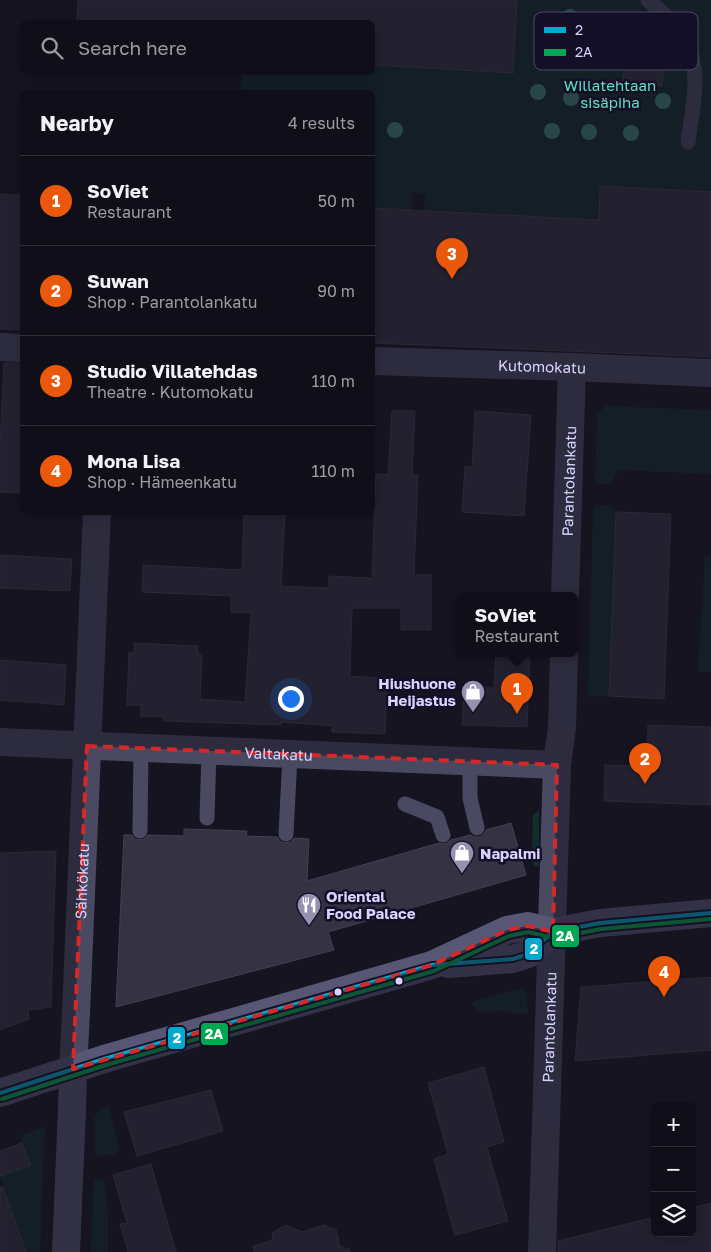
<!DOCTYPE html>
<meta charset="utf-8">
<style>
body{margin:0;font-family:"Golos Text",sans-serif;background:#1e1d26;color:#f1f3f6}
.controls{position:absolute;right:15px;bottom:15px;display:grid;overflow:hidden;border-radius:8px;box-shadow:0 2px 12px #0003}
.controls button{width:45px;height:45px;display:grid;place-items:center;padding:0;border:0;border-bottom:1px solid #302f38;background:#100f19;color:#f1f3f6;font:25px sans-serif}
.you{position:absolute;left:290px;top:698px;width:18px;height:18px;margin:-12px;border:4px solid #fff;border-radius:50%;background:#1a73e8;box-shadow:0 0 0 8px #1a73e833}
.badge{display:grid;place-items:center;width:32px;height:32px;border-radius:50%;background:#ea580c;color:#fff;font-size:16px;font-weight:700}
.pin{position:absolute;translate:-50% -41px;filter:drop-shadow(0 1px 2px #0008)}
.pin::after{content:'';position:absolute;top:26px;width:18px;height:15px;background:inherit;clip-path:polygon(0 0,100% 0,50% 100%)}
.popup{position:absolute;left:456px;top:592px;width:122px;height:65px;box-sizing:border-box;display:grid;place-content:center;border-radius:8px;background:#100f19;filter:drop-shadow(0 1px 4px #0005);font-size:16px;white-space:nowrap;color:#9c9ca2}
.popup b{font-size:19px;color:#f1f3f6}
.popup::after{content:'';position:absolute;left:50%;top:100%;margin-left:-10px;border:10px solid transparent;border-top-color:#100f19}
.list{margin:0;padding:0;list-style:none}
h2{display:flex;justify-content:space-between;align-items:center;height:65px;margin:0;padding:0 20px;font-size:21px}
h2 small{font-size:16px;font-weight:400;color:#9c9ca2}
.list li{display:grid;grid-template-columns:32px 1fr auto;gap:15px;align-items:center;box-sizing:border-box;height:90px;padding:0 20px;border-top:1px solid #302f38}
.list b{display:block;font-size:19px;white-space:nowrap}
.list p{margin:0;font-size:16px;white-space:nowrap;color:#9c9ca2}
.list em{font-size:16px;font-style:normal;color:#9c9ca2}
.icon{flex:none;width:28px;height:28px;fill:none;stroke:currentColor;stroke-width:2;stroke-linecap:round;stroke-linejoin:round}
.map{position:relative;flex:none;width:711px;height:1252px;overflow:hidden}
.search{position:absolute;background:#100f19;box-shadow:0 2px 12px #0003;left:20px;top:20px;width:355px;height:55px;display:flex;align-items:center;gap:12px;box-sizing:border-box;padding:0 18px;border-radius:8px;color:#9c9ca2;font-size:19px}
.panel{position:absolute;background:#100f19;box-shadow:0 2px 12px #0003;left:20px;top:90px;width:355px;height:425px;border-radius:8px}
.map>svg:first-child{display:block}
.green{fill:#132c2d}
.building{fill:#343243;stroke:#433f54}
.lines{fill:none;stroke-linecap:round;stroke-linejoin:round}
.lane{stroke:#4a4962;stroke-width:15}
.street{stroke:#4a4962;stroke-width:28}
.secondary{stroke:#575674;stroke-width:28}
.bus-1-casing{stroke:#130f26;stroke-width:8}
.bus-2-casing{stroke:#130f26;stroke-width:8}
.bus-1{stroke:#00a9ce;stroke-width:4}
.bus-2{stroke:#00a651;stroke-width:4}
.tree{fill:#3e8478}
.marked{fill:none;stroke:#d62828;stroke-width:4;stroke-dasharray:10 6;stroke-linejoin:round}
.bus-dot{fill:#d9d4ff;stroke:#130f26;stroke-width:2}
.labels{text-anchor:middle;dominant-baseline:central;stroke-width:5;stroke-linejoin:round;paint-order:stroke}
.park-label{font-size:15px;fill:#5fe0c0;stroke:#130f26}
.street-label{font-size:15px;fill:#d9d4ff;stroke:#130f26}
.poi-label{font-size:15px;font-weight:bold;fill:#d9d4ff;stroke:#130f26;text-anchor:start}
.key{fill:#130f26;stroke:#4e4a67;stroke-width:1}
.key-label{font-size:14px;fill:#d9d4ff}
.line-badge{stroke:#130f26;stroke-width:2}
.badge-label{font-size:14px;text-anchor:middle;font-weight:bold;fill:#fff}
</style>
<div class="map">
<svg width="711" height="1252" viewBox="0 0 711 1252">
<rect width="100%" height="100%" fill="#161421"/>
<path class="green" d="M517,0H711V192L600,186L599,220L424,211L425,194L413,193L411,210L373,208L372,92H242V73L372,72L373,65L513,73Z
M605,406L711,410V474L618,470L611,485L595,483L597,415Z
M596,505H608L615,508L616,512L609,696L588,697L593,511Z
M705,556L711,557V672H698Z
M539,810V867L534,866L532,855L533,815Z
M516,990H523L527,995L528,1013L519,1014L505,1011L478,1012L471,1002Z
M109,1107L119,1148L116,1154L95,1156L94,1119L100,1109Z
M45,1127L40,1252H26L0,1176L30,1165L22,1143L23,1135Z
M101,1178L105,1181L108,1214V1252H91L94,1181Z"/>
<path class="building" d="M78,0H517L513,73L372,65V22H77Z
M626,48L665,51L662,86L623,82Z
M600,186L711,192V357L372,343V208L599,220Z
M0,194L22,195V330L0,329Z
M4,363H22V493L0,492V443Z
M392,411H415L412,475H418L414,575H431V630H401V608H352L350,676L377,678V683L387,684L385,734L332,732V726L281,722V725L164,721V717L141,716V705H127L129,652L134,653V643L198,646V654L202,656L200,699L245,702L251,613L231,612V596L142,592L143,565L242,570L244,512H285L281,586L329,588V576L372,578L376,474H388Z
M475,411L531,415L524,516L462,512L465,466L472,467Z
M616,512L671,514L664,699L609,696Z
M0,555L72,559L70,591L0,588Z
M496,653H530L527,727L462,725L464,687L494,688Z
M0,660L66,665L64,705L0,700Z
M648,725L711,727V805L604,801L605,765L647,766Z
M511,823L526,875L328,932L334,950L116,1007L124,835H132L135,839L139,840L144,839L148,835L184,836V829L247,831L246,836L277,837L281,842L285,843L291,842L294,838L309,839L307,881L439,843L445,844L451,840L470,835L475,837H480L484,834L486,830Z
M56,851L51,1007L28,1010L29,1019L0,1030V853Z
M711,977V1050L575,1061L581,987Z
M484,1067L504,1142L487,1147L508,1221L455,1235L434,1159L448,1154L428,1083Z
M211,1090L223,1131L137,1156L124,1112Z
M22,1143L31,1165L0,1176V1151Z
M151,1164L176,1252H128L120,1224L127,1223L113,1175Z
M0,1187H3L26,1252H0Z
M711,1203V1252H558V1241L655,1217V1233H692V1208Z
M286,1225L302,1232L324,1225L336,1230L340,1246L350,1250V1252H254L253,1246L273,1240L272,1233Z"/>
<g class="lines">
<path class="lane" d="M648,0C661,12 677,23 685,39C703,70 692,110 688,142
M470,762V798L477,828
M405,804L437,817L443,835
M207,818L209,751
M140,831L141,748
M286,834L290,755"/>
<g class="street">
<path d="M0,347L22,348"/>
<path id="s1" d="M372,361L572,367L711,373"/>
<path id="s2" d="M565,595L572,367"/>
<path id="s3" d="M0,742L557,765"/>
<path id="s4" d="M73,1069L76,1013L97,512"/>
<path id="s5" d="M542,1252L557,765L562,728L564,653"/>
</g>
<path class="secondary" d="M449,964L513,959L528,954L553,932
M0,1093L104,1059L432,965L507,930L528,926L553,932L600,923L711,913
M66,1252L72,1109L73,1069"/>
<defs>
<path id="bus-1" d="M0,1093L104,1059L432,965L513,959L528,954L553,932L600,923L711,913"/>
<path id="bus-2" d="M2,1099L106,1065L434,971L509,936L528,932L554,938L601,929L711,919"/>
</defs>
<use href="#bus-1" class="bus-1-casing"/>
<use href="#bus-2" class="bus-2-casing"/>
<use href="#bus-1" class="bus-1"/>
<use href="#bus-2" class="bus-2"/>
</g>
<g class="tree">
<circle cx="570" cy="17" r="8"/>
<circle cx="542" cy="21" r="8"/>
<circle cx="544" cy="50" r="8"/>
<circle cx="568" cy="56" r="8"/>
<circle cx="538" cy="92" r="8"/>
<circle cx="571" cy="98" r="8"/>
<circle cx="663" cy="101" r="8"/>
<circle cx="395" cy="130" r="8"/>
<circle cx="552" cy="131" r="8"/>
<circle cx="589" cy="132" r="8"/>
<circle cx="631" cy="133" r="8"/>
</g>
<path d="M0 0H711V1252H0ZM87,746L557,765L553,932L528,926L507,930L432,965L73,1069Z" fill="#161421" fill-opacity=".55" fill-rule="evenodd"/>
<path class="marked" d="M87,746L557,765L553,932L528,926L507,930L432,965L73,1069Z"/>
<defs>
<symbol id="shop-pin" viewBox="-11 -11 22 30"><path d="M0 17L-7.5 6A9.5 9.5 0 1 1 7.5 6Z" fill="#9591b1" stroke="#130f26"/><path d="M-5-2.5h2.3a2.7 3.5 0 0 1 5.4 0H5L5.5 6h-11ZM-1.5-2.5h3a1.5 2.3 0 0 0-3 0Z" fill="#fff"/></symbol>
<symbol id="restaurant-pin" viewBox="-11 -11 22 30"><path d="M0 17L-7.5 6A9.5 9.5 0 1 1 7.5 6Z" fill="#9591b1" stroke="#130f26"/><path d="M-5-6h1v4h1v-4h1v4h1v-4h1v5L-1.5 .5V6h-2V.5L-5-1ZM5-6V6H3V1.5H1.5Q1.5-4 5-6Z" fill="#fff"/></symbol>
</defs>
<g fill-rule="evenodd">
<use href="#shop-pin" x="459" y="678" width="28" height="38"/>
<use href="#shop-pin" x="448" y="839" width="28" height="38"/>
<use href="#restaurant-pin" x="295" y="891" width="28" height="38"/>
</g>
<g class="bus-dot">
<circle cx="399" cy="981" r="4.5"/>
<circle cx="338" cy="992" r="4.5"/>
</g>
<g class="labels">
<g class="park-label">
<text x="610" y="85">Willatehtaan<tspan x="610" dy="17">sisäpiha</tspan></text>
</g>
<g class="street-label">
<text stroke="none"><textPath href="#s1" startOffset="170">Kutomokatu</textPath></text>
<text stroke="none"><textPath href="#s2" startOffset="114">Parantolankatu</textPath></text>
<text stroke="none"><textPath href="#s3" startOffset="279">Valtakatu</textPath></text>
<text stroke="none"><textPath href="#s4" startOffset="188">Sähkökatu</textPath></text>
<text stroke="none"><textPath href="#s5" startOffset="225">Parantolankatu</textPath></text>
</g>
<g class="poi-label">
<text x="456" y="683" text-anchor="end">Hiushuone<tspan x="456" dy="17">Heijastus</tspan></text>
<text x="480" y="853">Napalmi</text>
<text x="326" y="896">Oriental<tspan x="326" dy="17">Food Palace</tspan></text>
</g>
</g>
<rect x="534" y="12" width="164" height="58" rx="8" class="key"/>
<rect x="544" y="27" width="22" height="6" fill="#00a9ce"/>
<rect x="544" y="49" width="22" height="7" fill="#00a651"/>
<g class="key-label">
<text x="575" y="35">2</text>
<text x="575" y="57">2A</text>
</g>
<g class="line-badge">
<rect x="551" y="924" width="29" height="24" rx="5" fill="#00a651"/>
<rect x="524" y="937" width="19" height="24" rx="5" fill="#00a9ce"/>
<rect x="200" y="1022" width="29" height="24" rx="5" fill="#00a651"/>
<rect x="167" y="1026" width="19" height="24" rx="5" fill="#00a9ce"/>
</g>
<g class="badge-label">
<text x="565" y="941">2A</text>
<text x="534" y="954">2</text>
<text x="214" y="1039">2A</text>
<text x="177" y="1043">2</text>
</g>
</svg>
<div class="controls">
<button>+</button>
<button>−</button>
<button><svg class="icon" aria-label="layers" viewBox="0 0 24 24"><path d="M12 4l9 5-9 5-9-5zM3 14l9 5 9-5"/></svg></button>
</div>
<div class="you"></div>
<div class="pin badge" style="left:517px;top:714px">1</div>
<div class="popup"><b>SoViet</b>Restaurant</div>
<div class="pin badge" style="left:645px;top:784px">2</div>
<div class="pin badge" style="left:452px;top:279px">3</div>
<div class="pin badge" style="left:664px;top:997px">4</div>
<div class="search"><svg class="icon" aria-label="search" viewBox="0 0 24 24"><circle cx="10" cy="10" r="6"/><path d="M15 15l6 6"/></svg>Search here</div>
<section class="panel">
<h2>Nearby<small>4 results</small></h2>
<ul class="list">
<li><span class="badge">1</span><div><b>SoViet</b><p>Restaurant</p></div><em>50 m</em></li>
<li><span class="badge">2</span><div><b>Suwan</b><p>Shop · Parantolankatu</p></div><em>90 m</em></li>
<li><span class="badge">3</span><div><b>Studio Villatehdas</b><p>Theatre · Kutomokatu</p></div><em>110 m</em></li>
<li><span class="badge">4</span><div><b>Mona Lisa</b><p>Shop · Hämeenkatu</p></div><em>110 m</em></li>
</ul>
</section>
</div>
